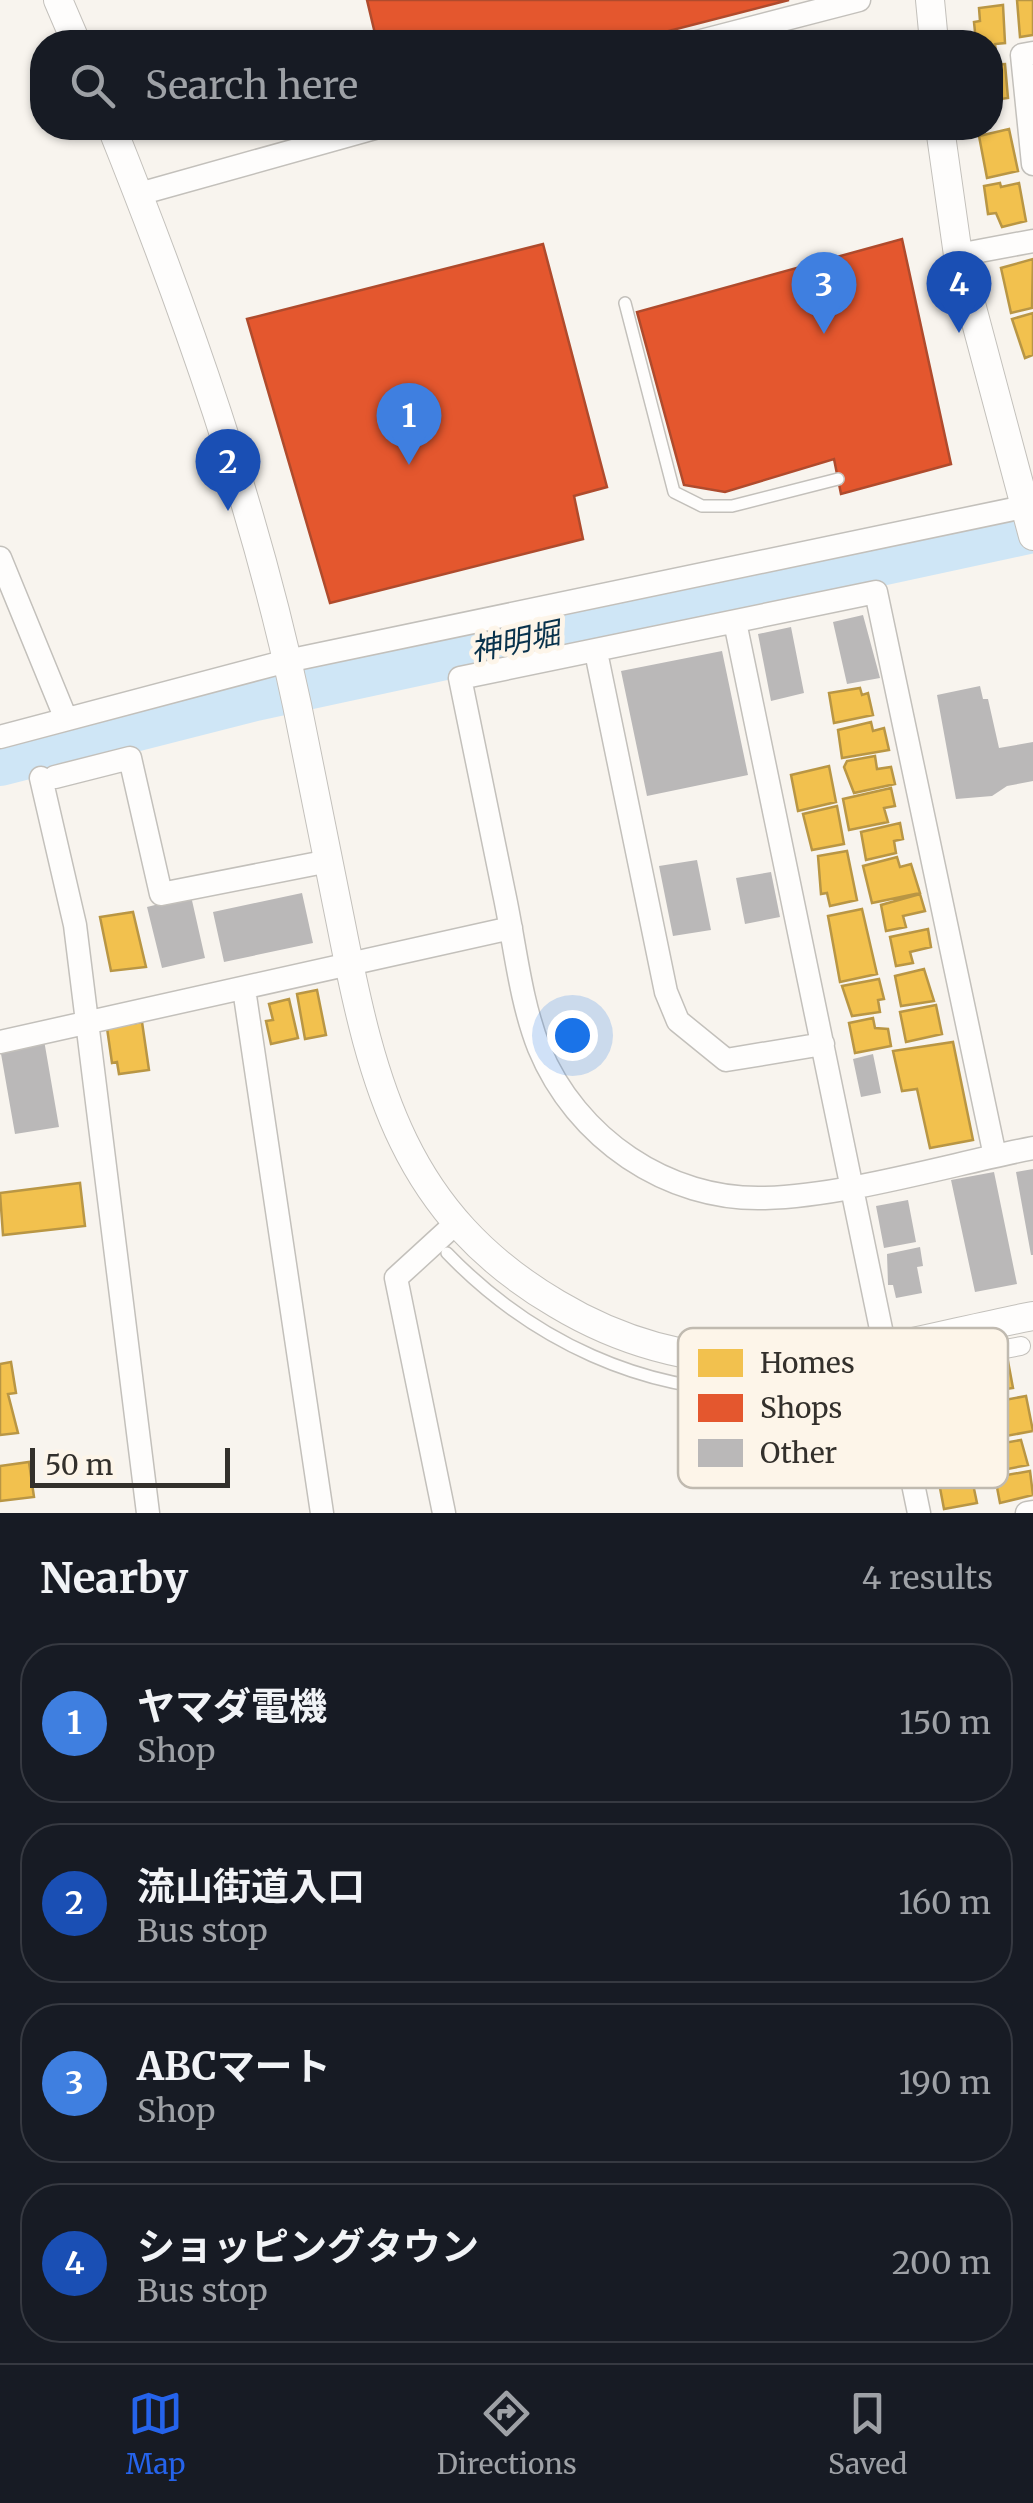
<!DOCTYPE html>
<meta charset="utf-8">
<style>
body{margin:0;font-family:Merriweather,"Noto Sans JP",serif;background:#20242c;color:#f1f3f6}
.scale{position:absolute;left:30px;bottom:25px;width:200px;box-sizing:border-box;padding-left:10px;border:5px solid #33302c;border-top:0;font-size:28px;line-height:35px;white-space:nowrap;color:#33302c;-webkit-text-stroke:8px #fdf5e9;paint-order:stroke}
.you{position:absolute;left:572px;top:1035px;width:35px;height:35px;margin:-25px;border:8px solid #fff;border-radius:50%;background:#1a73e8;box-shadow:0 0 0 15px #1a73e833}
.badge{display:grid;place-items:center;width:65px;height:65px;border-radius:50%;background:#2563eb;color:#fff;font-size:32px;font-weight:700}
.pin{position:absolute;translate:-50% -82px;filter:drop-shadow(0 2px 5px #0008)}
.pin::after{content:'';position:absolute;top:52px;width:35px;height:30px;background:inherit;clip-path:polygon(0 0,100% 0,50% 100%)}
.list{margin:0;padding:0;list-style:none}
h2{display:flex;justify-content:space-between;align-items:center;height:130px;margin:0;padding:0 40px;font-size:42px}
h2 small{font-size:32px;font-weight:400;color:#9ea1a6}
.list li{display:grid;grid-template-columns:65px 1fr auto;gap:30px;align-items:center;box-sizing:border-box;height:160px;margin:0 20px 20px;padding:0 20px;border:2px solid #363941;border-radius:40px}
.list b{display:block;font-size:38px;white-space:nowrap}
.list p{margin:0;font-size:32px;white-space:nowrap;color:#9ea1a6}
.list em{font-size:32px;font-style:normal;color:#9ea1a6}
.icon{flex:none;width:55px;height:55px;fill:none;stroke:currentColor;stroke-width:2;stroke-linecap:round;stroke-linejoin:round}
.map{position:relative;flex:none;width:1033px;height:1513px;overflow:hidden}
.search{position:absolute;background:#171b24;box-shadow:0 2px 8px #0004;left:30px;right:30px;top:30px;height:110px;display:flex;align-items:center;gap:25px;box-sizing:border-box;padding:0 35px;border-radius:40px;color:#9ea1a6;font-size:38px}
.sheet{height:850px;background:#171b24}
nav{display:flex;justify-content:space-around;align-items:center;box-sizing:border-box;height:140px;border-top:2px solid #363941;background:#171b24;font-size:28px;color:#9ea1a6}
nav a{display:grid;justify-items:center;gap:5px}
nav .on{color:#2563eb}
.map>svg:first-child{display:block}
.homes{fill:#f2c14e;stroke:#b99644;stroke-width:2.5}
.shops{fill:#e4572e;stroke:#af4b2d;stroke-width:2.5}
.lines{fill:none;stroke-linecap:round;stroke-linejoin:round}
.river{stroke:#cfe6f6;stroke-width:48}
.building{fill:#bab8b8}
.service-casing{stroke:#c3c0bb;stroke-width:14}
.pedestrian-casing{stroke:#c3c0bb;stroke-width:20}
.minor-casing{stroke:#c3c0bb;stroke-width:25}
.tertiary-casing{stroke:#c3c0bb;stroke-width:30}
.service{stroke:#fefdfc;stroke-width:11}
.pedestrian{stroke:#fefdfc;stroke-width:18}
.minor{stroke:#fefdfc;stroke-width:22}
.tertiary{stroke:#fefdfc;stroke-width:28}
.labels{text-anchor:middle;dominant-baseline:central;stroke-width:10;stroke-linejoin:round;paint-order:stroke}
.water-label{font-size:30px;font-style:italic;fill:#08324c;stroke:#fdf5e9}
.key{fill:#fdf5e9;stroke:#c0bab0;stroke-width:2.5}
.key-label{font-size:28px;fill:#33302c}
</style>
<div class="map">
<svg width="1033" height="1513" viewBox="0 0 1033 1513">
<rect width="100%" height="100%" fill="#f8f4ee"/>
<path class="homes" d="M1017,0H1033V35L1020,37Z
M1003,5L1005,43L995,44L996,52L990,53V42H976L974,22L980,21L979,8Z
M1005,64L1008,98L993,100L990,113V65Z
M1009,129L1018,171L987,178L979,136Z
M1000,183L1001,187L1019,183L1026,221L1002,227L996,213L988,214L984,186Z
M1033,259L1032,308L1011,313L1001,268Z
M1033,313V355L1025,358L1012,319Z
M860,688L862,695L868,693L873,715L834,723L829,693Z
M871,722L873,731L884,728L889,750L842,758L838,730Z
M875,756L877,769L891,767L895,784L854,793L844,767L847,761Z
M829,766L836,802L798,811L791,775Z
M891,788L895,806L884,808L888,822L849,830L843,799Z
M837,806L844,844L812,850L803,814Z
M900,823L903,839L894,841L896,853L866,860L861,832Z
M847,851L857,900L830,906L827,893L821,894L818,856Z
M897,857L900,867L911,864L920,893L872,903L863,866Z
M920,894L925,911L903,916L906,927L886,931L881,905Z
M862,909L877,974L840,982L828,916Z
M133,912L146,967L111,971L100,917Z
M928,929L931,947L910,952L913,963L896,966L890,937Z
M924,969L934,1001L901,1006L895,976Z
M879,979L884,999L878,1000L880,1012L852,1016L842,986Z
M317,990L326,1035L305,1039L297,994Z
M289,999L298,1038L271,1044L266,1021L273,1020L269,1004Z
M936,1005L942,1034L906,1042L900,1012Z
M873,1018L875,1028L888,1029L891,1046L855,1053L849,1023Z
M142,1022L149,1070L119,1074L117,1062L112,1063L107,1028Z
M953,1042L973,1140L930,1148L917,1089L902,1091L893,1051Z
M80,1183L85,1226L3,1235L0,1193Z
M1007,1356L1013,1388L966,1395L961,1368Z
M11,1362L16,1393L8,1394L18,1433L0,1435V1364Z
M1026,1396L1033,1431L984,1440L983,1433L970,1436L963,1400L982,1397L983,1404Z
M1021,1440L1028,1465L986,1473L981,1447Z
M29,1462L34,1497L0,1501V1466Z
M969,1465L977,1503L944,1509L937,1472Z
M1030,1471L1033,1495L1000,1503L995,1477Z"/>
<path class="shops" d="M367,0H789L626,42H377Z
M902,239L951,464L841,494L834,459L725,492L684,485L637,312Z
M543,244L607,487L574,496L583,539L330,603L247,319Z"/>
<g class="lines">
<path class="river" d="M0,762L255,697L1033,529"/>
</g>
<path class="building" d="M863,615L880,678L847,684L833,622Z
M791,627L804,693L771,701L758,634Z
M722,651L748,775L647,796L621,671Z
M980,686L983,699H988L999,748L1033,742V781L1007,786L992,796L956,799L937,695Z
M697,860L711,930L673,936L659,866Z
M771,872L780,917L745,924L736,878Z
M302,893L313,943L224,962L213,912Z
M191,896L205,958L162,968L147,907Z
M44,1040L59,1127L15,1134L0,1048Z
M873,1054L881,1093L861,1097L853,1059Z
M1033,1169V1255H1031L1016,1172Z
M994,1172L1017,1284L975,1292L951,1180Z
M908,1200L916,1242L884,1248L876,1206Z
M920,1247L923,1266L917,1267L922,1293L896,1298L893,1285H888L887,1254Z"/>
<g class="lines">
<defs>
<path id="service" d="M625,303L674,492L702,506H732L838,479
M447,1253C531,1340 644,1394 766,1391C802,1390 837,1382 872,1377
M689,1392L695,1355"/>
<path id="pedestrian" d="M906,1371L913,1366L1021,1346"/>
<path id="minor" d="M697,42L859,0
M1033,53L1022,55L1033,164
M139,194L375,128
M958,255L1033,241
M0,558L66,719
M735,622L919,1513
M596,652L666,992L678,1021L726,1060L823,1044
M0,737L287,661L1033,505
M55,777L130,758L161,894L329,861
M41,778L75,925L148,1513
M244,989L322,1513
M0,1042L511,928
M995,1156L876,592L460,678C475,750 489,822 504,893C515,944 520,1000 539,1048C576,1138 667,1201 765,1198C845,1196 952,1164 1033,1148
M444,1513L396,1278L455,1224
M1027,1513L1033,1512"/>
<path id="tertiary" d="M58,0L76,42
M930,0L934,42
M112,128C187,315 255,507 297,705C312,778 327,851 341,924C373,1087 404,1214 557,1304C622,1343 693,1362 769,1361C856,1361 948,1332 1033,1316
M940,128L958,255L1033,536"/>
</defs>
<use href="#service" class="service-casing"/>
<use href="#pedestrian" class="pedestrian-casing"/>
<use href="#minor" class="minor-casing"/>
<use href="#tertiary" class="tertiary-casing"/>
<use href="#service" class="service"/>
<use href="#pedestrian" class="pedestrian"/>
<use href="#minor" class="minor"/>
<use href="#tertiary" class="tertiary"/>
</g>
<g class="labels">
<g class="water-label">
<text transform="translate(515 641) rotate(-12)">神明堀</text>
</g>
</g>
<rect x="678" y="1328" width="330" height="160" rx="15" class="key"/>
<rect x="698" y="1349" width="45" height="28" fill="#f2c14e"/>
<rect x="698" y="1394" width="45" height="28" fill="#e4572e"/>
<rect x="698" y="1439" width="45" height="28" fill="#bab8b8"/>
<g class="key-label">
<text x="760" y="1373">Homes</text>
<text x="760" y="1418">Shops</text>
<text x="760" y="1463">Other</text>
</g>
</svg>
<div class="scale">50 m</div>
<div class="you"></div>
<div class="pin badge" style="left:409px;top:465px;background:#3f7fe0">1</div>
<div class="pin badge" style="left:228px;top:511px;background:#1a4fb4">2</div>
<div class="pin badge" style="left:824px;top:334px;background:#3f7fe0">3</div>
<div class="pin badge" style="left:959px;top:333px;background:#1a4fb4">4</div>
<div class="search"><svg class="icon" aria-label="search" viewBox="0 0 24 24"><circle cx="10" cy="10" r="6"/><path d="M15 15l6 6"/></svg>Search here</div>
</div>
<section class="sheet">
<h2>Nearby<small>4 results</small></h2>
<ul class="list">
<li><span class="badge" style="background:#3f7fe0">1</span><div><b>ヤマダ電機</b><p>Shop</p></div><em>150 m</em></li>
<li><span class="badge" style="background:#1a4fb4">2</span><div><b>流山街道入口</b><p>Bus stop</p></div><em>160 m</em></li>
<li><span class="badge" style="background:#3f7fe0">3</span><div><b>ABCマート</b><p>Shop</p></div><em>190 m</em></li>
<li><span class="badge" style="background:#1a4fb4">4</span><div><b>ショッピングタウン</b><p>Bus stop</p></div><em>200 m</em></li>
</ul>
</section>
<nav>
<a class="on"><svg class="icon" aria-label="map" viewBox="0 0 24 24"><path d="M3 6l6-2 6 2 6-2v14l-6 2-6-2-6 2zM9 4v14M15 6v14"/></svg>Map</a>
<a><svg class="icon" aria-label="directions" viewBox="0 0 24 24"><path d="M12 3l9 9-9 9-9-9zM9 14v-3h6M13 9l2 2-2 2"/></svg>Directions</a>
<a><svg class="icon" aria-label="saved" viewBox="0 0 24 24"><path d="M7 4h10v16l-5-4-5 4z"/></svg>Saved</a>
</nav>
